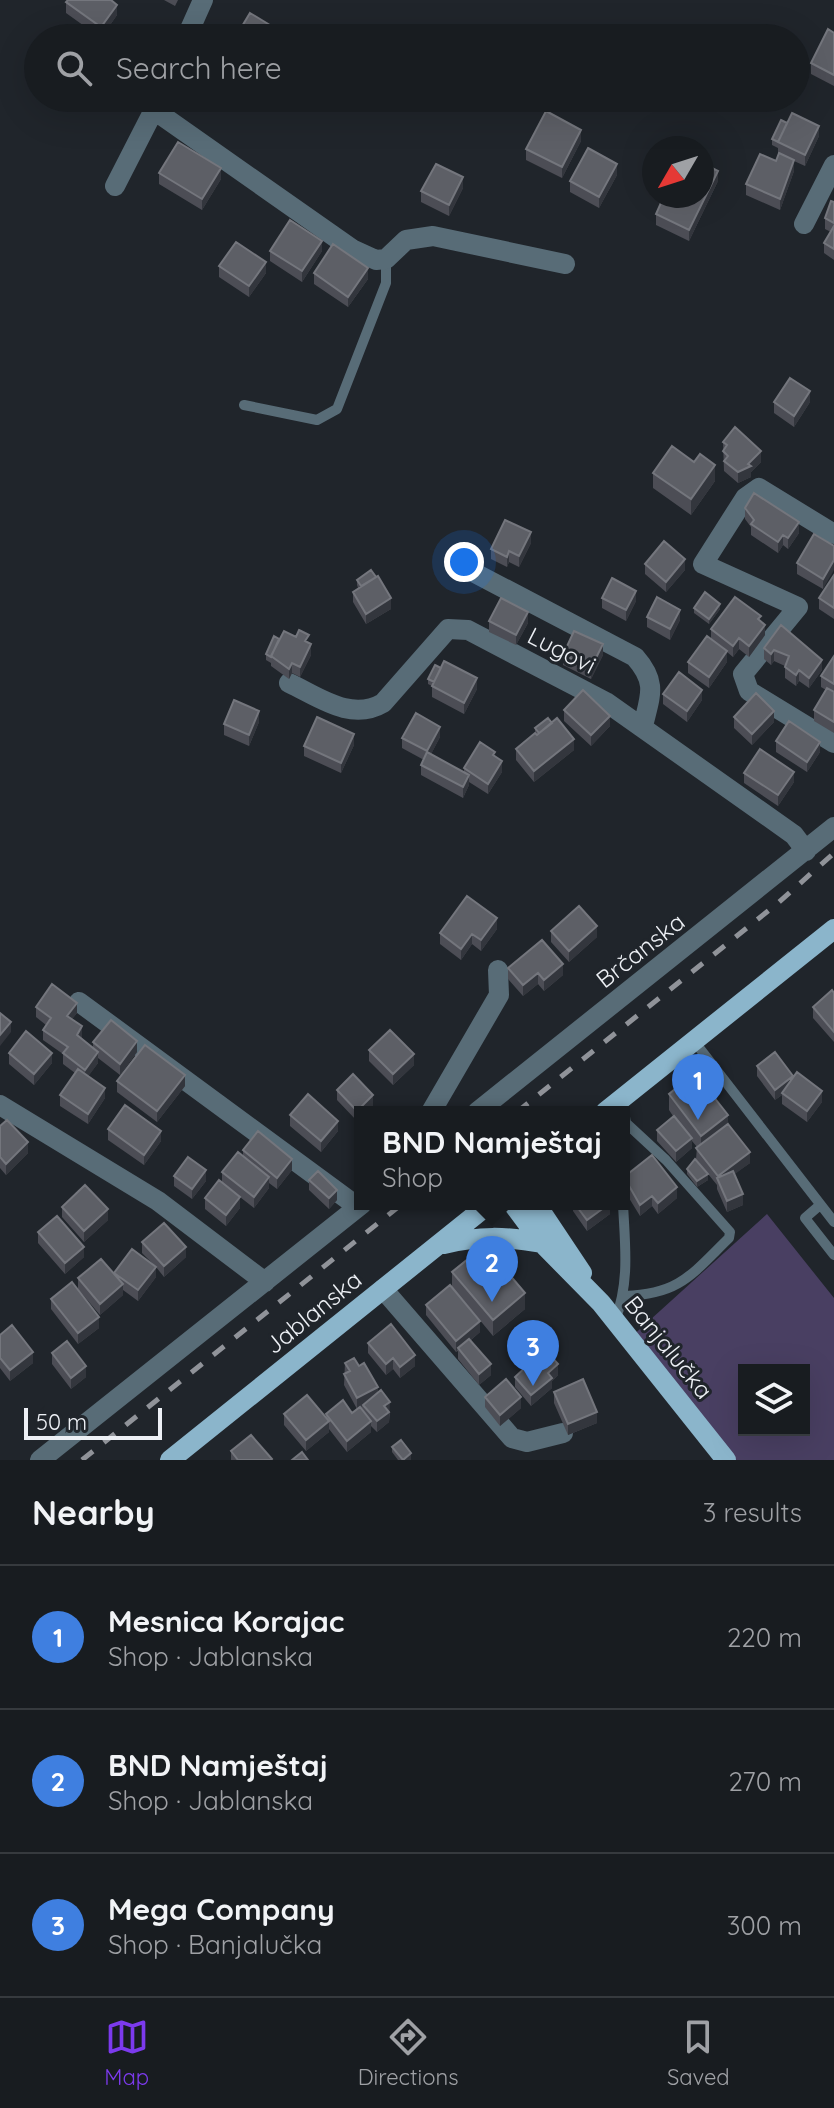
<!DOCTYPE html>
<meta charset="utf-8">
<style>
body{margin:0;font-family:Quicksand,sans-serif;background:#25292d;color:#f1f3f6}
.controls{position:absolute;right:24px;bottom:24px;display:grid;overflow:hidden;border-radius:0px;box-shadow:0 8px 32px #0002}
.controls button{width:72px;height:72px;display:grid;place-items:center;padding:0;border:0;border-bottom:2px solid #363a3e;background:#181c20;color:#f1f3f6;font:40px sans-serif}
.compass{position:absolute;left:642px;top:136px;width:72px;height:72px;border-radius:50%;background:#181c20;box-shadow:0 8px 32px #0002;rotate:231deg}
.scale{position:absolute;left:24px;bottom:20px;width:138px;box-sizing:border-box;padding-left:8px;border:4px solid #edf0f5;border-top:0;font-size:22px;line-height:28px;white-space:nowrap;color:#edf0f5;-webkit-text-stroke:6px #20252b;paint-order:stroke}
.you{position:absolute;left:464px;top:562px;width:28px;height:28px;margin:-20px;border:6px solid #fff;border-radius:50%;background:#1a73e8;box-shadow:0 0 0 12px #1a73e833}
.badge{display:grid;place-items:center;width:52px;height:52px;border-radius:50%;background:#7c3aed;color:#fff;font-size:26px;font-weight:700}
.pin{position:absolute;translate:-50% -66px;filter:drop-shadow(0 2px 4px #0008)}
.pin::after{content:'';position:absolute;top:42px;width:28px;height:24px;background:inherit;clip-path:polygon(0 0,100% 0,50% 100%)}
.popup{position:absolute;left:354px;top:1106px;width:276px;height:104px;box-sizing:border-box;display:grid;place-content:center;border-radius:0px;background:#181c20;filter:drop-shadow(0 2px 6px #0005);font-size:26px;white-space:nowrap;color:#9fa1a5}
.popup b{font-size:30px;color:#f1f3f6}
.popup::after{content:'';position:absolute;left:50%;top:100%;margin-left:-16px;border:16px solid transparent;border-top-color:#181c20}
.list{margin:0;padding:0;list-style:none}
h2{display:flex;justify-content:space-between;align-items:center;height:104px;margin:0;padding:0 32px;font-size:34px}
h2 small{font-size:26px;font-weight:400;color:#9fa1a5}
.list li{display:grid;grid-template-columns:52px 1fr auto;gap:24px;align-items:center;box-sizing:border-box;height:144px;padding:0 32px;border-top:2px solid #363a3e}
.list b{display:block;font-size:30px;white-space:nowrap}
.list p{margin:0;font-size:26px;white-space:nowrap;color:#9fa1a5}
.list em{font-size:26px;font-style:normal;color:#9fa1a5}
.icon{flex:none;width:44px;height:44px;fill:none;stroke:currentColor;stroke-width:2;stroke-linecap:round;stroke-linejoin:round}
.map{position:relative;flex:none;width:834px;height:1460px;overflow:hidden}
.search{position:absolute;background:#181c20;box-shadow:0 8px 32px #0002;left:24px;right:24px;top:24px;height:88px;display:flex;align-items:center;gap:20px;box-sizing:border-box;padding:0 28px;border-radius:44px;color:#9fa1a5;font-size:30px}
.sheet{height:536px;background:#181c20}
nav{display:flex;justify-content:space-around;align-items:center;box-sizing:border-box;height:112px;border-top:2px solid #363a3e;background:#181c20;font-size:22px;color:#9fa1a5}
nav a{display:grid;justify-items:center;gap:4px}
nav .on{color:#7c3aed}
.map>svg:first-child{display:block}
.green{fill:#493f62;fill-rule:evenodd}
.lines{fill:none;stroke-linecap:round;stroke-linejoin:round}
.service{stroke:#586c77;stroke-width:10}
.minor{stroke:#586c77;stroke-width:20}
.primary{stroke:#8bb5cb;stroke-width:20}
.rail{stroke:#909399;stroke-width:5;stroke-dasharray:14 14;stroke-linecap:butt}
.wall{fill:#4c4d55}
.shaded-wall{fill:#33363d}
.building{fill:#5d5f66;stroke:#74767d;stroke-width:2}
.labels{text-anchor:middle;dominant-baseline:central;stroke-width:6;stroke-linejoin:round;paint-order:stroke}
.street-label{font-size:24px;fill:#edf0f5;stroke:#20252b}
</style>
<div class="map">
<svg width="834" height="1460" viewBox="0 0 834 1460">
<rect width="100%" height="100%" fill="#20252b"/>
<path class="green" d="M767,1214L834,1298V1460H726L629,1339ZM744,1370H804V1430H744Z"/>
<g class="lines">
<path class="service" d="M244,405L317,420L337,409L386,283V259
M694,1041L834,1222
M622,1098L626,1123L624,1145
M820,1205L805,1218L834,1255
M625,1296C680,1294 692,1274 729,1238L730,1232L666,1160L626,1123
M615,1321C630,1281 625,1246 623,1204"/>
<path class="minor" d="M186,38L203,0
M154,110L352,249L376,260L386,259L406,240L433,236L565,264
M115,186L159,100
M804,224L834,165
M834,534L759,488L745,498L703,564L798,607L743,674L749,691L834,743
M471,571L635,657C658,683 650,696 643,726
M289,683C319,697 351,722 383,703L448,629L468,630L606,702L794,835L806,851
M79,1002L358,1207
M0,1105L158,1201L265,1282
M431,1112L499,995L498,970
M477,1112L834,827
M383,1289L512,1438L527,1442L563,1433
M40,1460L362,1204"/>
<path class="primary" d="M605,1112L834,929
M513,1204L542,1243L601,1303L726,1460
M536,1204L582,1273
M444,1244C479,1236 506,1236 542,1243
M170,1460L489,1204"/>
<path class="rail" d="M517,1112L778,903L834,853
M82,1460L402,1204"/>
</g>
<path class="wall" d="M164,0H178L175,6Z
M66,2L117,15L101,38L66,13Z
M834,33V86L811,74V63Z
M483,98H495L492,104Z
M819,136L805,166L794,161V171L780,210L746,195V184L776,161L779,154L778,153V148L772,145V139Z
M581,141L562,178L526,160V149Z
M159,173L221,179L202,210L159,184Z
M617,175L599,208L570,192V181Z
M718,181L689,241L656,225V214Z
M463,188L449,216L421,202V191Z
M834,202V260L824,253V243L831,232L825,229V218Z
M270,251H322L302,282L270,261Z
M219,266L266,273L249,297L219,277Z
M314,273L368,279L348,307L314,284Z
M774,402H810L794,427L774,413Z
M723,442L761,462L751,472V477L738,483L724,471Z
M653,473L715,481L691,515L653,488Z
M745,508L799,533L788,549L783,545L778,553L751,535V527L745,519Z
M531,543L519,567L509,562L507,567L491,559V549Z
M834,546L823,589L797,574V563Z
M645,564L685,570L666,592L645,574Z
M834,575V619L819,609V598Z
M357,580L391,609L366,624L353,602V592L358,588L357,585Z
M602,598L636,601L626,621L602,608Z
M694,608L720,609L709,624L694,613Z
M647,617L680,620L670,640L647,627Z
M489,621L528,623L516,645L489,632Z
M761,622L765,635L749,657L739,649L733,657L727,652V662L709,688L688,673V662L711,639V629Z
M781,625L822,670L809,688L799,681L796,686L785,678V666L774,661L771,665L764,659V648Z
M279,639L309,643L311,655L300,677L292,673L289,679L271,666V663L266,660V654Z
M563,655H603L591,679L563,665Z
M834,656V733L814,721V710L826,690L821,687V676Z
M441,668L477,689L464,714L432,697V686L428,684V679Z
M663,694L702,700L687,722L663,704Z
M564,710L610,726L591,746L564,721Z
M734,717L774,722L752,745L734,728Z
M259,722L249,746L224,735V724Z
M535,728L574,750L534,782L516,760V749L535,733Z
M440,737L431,754L464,772V768L495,757L502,772L488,794L469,782V785L463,798L421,775V765L424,760L402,748V738Z
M776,741L820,752L807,772L776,752Z
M354,745L341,773L304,756V746Z
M744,773L794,782L778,806L744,783Z
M497,929L481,951L472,944L461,960L440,944V933Z
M551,931L597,937L569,962L551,942Z
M508,968L563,975L544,991L538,984L523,996L508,979Z
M834,993V1042L813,1018V1007Z
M36,1007L77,1013L72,1019L82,1037L81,1038L93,1047V1042L137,1052L120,1075L98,1058V1063L88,1076L105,1098L88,1124L60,1106V1095L75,1073L63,1064V1054L43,1040V1030L46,1025L36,1017Z
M369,1050L414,1065L393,1085L369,1061Z
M9,1053L52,1063L34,1085L9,1064Z
M757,1066L793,1078L822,1102L807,1122L782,1104V1095L775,1100L757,1076Z
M117,1081L185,1086L157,1122L117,1092Z
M337,1090L373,1106L367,1112H360L357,1121L337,1100Z
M669,1094L728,1124L750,1163L734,1174L743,1205L727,1212L717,1189V1185L696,1159L697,1147L692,1141V1148L676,1162L657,1141V1130L673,1116L669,1110Z
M290,1115L338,1131L321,1152L290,1126Z
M0,1126L28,1153L6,1175L0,1168Z
M108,1129L161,1141L144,1165L108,1140Z
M243,1150L292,1170L277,1189L269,1183V1188L254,1208L222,1183V1172L243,1156Z
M687,1169L708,1180L697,1187L687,1174Z
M174,1176L206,1181L192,1199L174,1186Z
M624,1177L677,1198L658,1214L652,1206L640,1216L624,1190Z
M309,1180L337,1200L329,1209L309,1190Z
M205,1198L240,1208L226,1226L205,1209Z
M573,1204H610V1214L587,1231L573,1211Z
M62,1207L108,1220L84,1242L62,1217Z
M38,1232L84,1257L65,1274L38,1243Z
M142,1242L186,1257L164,1277L156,1267V1277L138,1301L123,1290V1295L100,1315L78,1289V1278L114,1275V1273L154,1265L142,1253Z
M452,1272L525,1309L493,1336L464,1301L480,1332L471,1340L491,1375L479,1385L458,1359V1351L456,1352L426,1315V1305L452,1288Z
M51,1299L99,1328L78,1344L51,1309Z
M0,1335L33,1363L10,1381L0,1368Z
M368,1343L415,1366L400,1378L393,1369L386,1375L368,1353Z
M52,1353L86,1377L71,1389L52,1364Z
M525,1359L539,1363L558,1375L552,1381V1388L531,1406L515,1387V1377L525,1368Z
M345,1363L378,1393L390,1412L389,1422L377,1432L371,1426V1432L347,1452L329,1429V1432L306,1451L284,1425V1414L326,1417V1414L352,1413L357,1409L344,1385Z
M554,1392L597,1423L568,1435L554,1403Z
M485,1397L521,1408L500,1426L485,1407Z
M392,1447L411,1459L410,1460H398L392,1452Z
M231,1451L272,1460H231Z"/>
<path class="shaded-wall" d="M117,5V15L101,38V27Z
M819,126V136L805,166V155Z
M581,130V141L562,178V167Z
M794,160V171L780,210V199Z
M617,164V175L599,208V197Z
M221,168V179L202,210V199Z
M718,171V181L689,241V230Z
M463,177V188L449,216V205Z
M322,241V251L302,282V271Z
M266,262V273L249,297V286Z
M368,268V279L348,307V297Z
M810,391V402L794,427V416Z
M761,451V462L751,472V477L738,483V472Z
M715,465V481L691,515V499Z
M799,522V533L788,549V538Z
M531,532V543L519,567V556Z
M783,535V545L778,553V542Z
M509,551V562L507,567V557Z
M685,559V570L666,592V582Z
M834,560V570L823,589V579Z
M636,591V601L626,621V610Z
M391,598V609L366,624V614Z
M720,604V609L709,624V619Z
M680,610V620L670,640V629Z
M528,612V623L516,645V635Z
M765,625V635L749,657V646Z
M739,638V649L733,657V646Z
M311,644V655L300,677V667Z
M603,644V655L591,679V668Z
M774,650V661L771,665V654Z
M727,651V662L709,688V677Z
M822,660V670L809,688V678Z
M292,663V673L289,679V669Z
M799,670V681L796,686V675Z
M477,678V689L464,714V703Z
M702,690V700L687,722V711Z
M259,711V722L249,746V735Z
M774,711V722L752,745V734Z
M610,716V726L591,746V735Z
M440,727V737L427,762V751Z
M354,734V745L341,773V763Z
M574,739V750L534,782V771Z
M820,742V752L807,772V762Z
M502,761V772L488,794V784Z
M794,772V782L778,806V795Z
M469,775V785L463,798V787Z
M497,918V929L481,951V940Z
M597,926V937L569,962V951Z
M472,934V944L461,960V949Z
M563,964V975L544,991V980Z
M538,973V984L523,996V985Z
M77,1003V1013L67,1026V1016Z
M11,1022V1032L0,1046V1035Z
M82,1026V1037L77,1046V1035Z
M137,1041V1052L120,1075V1064Z
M98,1052V1063L85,1081V1070Z
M52,1053V1063L34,1085V1074Z
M414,1054V1065L393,1085V1074Z
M185,1075V1086L157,1122V1111Z
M793,1076V1087L782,1093V1095L775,1100V1090Z
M105,1088V1098L88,1124V1114Z
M822,1091V1102L807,1122V1111Z
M373,1095V1106L367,1112H360V1118L357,1121V1111Z
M728,1115V1131L701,1152V1136Z
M338,1121V1131L321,1152V1141Z
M161,1131V1141L144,1165V1155Z
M692,1138V1148L676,1162V1151Z
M28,1142V1153L6,1175V1164Z
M750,1152V1163L720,1185L718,1176Z
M292,1159V1170L277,1189V1178Z
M206,1170V1181L192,1199V1189Z
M708,1174V1180L697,1187V1181Z
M269,1177V1188L254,1208V1197Z
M677,1187V1198L658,1214V1203Z
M337,1190V1200L329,1209V1198Z
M743,1194V1205L727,1212V1201Z
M652,1196V1206L640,1216V1205Z
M240,1197V1208L226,1226V1215Z
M609,1204H610V1214L587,1231V1220Z
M108,1209V1220L84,1242V1231Z
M84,1247V1257L65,1274V1263Z
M186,1247V1257L164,1277V1266Z
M156,1267V1277L138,1301V1290Z
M123,1284V1295L100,1315V1304Z
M525,1293V1309L493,1336V1320Z
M99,1317V1328L78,1344V1333Z
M480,1321V1332L459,1350L458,1348L456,1352V1341Z
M33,1352V1363L10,1381V1370Z
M415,1355V1366L400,1378V1367Z
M393,1358V1369L386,1375V1364Z
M491,1364V1375L479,1385V1374Z
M558,1364V1375L552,1381V1388L531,1406V1395L548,1373Z
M86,1366V1377L71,1389V1378Z
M378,1387V1397L357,1409V1398Z
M521,1397V1408L500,1426V1415Z
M390,1402L389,1422L377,1432V1421L384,1406Z
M597,1412V1423L568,1435V1424Z
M329,1421V1432L306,1451V1440Z
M371,1421V1432L347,1452V1441Z
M411,1453V1459L410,1460H403Z"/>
<path class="building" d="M68,0H111L117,5L101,27L66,2Z
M250,13L283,33L280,38H235Z
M828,29L834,33V75L811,63Z
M546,111L581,130L562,167L526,149Z
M792,113L819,126L805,155L778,142Z
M781,120L787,123L778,142L772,139Z
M178,142L221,168L202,199L159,173Z
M588,148L617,164L599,197L570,181Z
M779,153L794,160L780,199L746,184L760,154L776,161Z
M702,163L718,171L689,230L656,214L664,196H702Z
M436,164L463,177L449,205L421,191Z
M831,201L834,202V223L825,218Z
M290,220L322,241L302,271L270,251Z
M834,226V249L824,243Z
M236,242L266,262L249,286L219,266Z
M333,244L368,268L348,297L314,273Z
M790,378L810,391L794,416L774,402Z
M735,427L761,451L748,464L751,466L738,472L724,461L728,456L723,451L727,445L723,442Z
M672,446L694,462L700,454L715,465L691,499L653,473Z
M754,493L799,522L788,538L783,535L778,542L751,524L754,520L745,508Z
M505,520L531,532L519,556L509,551L507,557L491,549Z
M814,534L834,546V560L823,579L797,563Z
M664,541L685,559L666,582L645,564Z
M371,570L376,577L361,586L357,580Z
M834,575V608L819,598Z
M378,576L391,598L366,614L353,592Z
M612,578L636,591L626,610L602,598Z
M705,592L720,604L709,619L694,608Z
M657,597L680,610L670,629L647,617Z
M735,597L761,616L758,619L765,625L749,646L739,638L733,646L711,629Z
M501,598L528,612L516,635L489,621Z
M781,625L822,660L809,678L799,670L796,675L785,667L789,656L774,650L771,654L764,648Z
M299,630L309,635L305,641L311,644L300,667L292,663L289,669L271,656L284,631L296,637Z
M574,631L603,644L591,668L563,655Z
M274,636L279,639L271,657L266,654Z
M707,636L727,651L709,677L688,662Z
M834,656V684L821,676Z
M444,661L477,678L464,703L432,686Z
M435,665L441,668L434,682L428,679Z
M679,672L702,690L687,711L663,694Z
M827,688L834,692V722L814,710Z
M583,690L610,716L591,735L564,710Z
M756,693L774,711L752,734L734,717Z
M234,700L259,711L249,735L224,724Z
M416,713L440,727L427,751L402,738Z
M317,717L354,734L341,763L304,746Z
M548,718L552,723L539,733L535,728Z
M557,718L574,739L534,771L516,749L535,733L537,735Z
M789,721L820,742L807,762L776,741Z
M480,742L495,752L493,755L502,761L488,784L464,768Z
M760,749L794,772L778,795L744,773Z
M427,752L469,775L463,787L421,765Z
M467,896L497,918L481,940L472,934L461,949L440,933Z
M579,906L597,926L569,951L551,931Z
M542,940L563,964L544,980L538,973L523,985L508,968Z
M52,984L77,1003L67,1016L82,1026L77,1035L98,1052L85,1070L63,1053L68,1047L43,1030L51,1018L36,1007Z
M832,990L834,993V1032L813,1007Z
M0,1013L11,1022L0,1035Z
M111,1020L137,1041L120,1064L93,1042Z
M390,1030L414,1054L393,1074L369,1050Z
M26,1031L52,1053L34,1074L9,1053Z
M145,1045L185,1075L157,1111L117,1081Z
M775,1052L793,1076L775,1090L757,1066Z
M78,1069L105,1088L88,1114L60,1095Z
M797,1072L822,1091L807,1111L782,1093Z
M695,1073L728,1115L701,1136L669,1094Z
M353,1074L373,1095L357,1111L337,1090Z
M308,1094L338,1121L321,1141L290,1115Z
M125,1105L161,1131L144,1155L108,1129Z
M674,1116L692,1138L676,1151L657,1130Z
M7,1120L28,1142L6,1164L0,1157V1126Z
M728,1124L750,1152L718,1176L696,1148Z
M258,1131L292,1159L277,1178L243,1150Z
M238,1152L269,1177L254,1197L222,1172Z
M652,1155L677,1187L658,1203L652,1196L640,1205L624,1177Z
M188,1157L206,1170L192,1189L174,1176Z
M695,1159L708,1174L697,1181L687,1169Z
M318,1171L337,1190L329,1198L309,1180Z
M733,1171L743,1194L727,1201L717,1178Z
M219,1180L240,1197L226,1215L205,1198Z
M85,1185L108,1209L84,1231L62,1207Z
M575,1204H609L587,1220Z
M57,1216L84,1247L65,1263L38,1232Z
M164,1223L186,1247L164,1266L142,1242Z
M132,1249L156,1267L138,1290L114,1273Z
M478,1251L502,1279L509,1274L525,1293L493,1320L452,1272Z
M101,1259L123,1284L100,1304L78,1278Z
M72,1282L99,1317L78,1333L51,1299Z
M450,1285L480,1321L456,1341L426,1305Z
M391,1324L415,1355L400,1367L393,1358L386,1364L368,1343Z
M12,1325L33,1352L10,1370L0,1358V1335Z
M469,1339L491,1364L479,1374L458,1348Z
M67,1341L86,1366L71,1378L52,1353Z
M531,1354L539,1363L550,1355L558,1364L548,1373L552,1378L531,1395L515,1377L529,1364L525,1359Z
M354,1358L359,1366L364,1363L378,1387L357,1398L344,1374L350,1371L345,1363Z
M506,1379L521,1397L500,1415L485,1397Z
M583,1379L597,1412L568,1424L554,1392Z
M381,1390L390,1402L384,1406L389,1412L377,1421L363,1405Z
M307,1395L329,1421L306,1440L284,1414Z
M343,1400L352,1413L360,1407L371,1421L347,1441L326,1414Z
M251,1435L272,1459L271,1460H238L231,1451Z
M401,1440L411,1453L403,1460L392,1447Z
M302,1452L308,1460H292Z"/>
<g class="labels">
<g class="street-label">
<text transform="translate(562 650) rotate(27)">Lugovi</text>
<text transform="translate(640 950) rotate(-38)">Brčanska</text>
<text transform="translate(313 1312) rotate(-39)">Jablanska</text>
<text transform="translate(669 1347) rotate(51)">Banjalučka</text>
</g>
</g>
</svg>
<div class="controls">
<button><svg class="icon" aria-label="layers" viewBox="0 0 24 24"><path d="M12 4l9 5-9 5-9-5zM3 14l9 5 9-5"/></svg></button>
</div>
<svg class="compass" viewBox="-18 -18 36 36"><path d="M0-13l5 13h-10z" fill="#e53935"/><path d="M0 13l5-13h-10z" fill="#9fa1a5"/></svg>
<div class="scale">50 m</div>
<div class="you"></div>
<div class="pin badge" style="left:698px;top:1120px;background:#3f7fe0">1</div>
<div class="pin badge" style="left:492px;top:1302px;background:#3f7fe0">2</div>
<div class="popup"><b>BND Namještaj</b>Shop</div>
<div class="pin badge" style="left:533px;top:1386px;background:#3f7fe0">3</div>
<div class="search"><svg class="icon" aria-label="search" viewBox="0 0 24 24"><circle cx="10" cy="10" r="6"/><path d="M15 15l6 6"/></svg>Search here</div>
</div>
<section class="sheet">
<h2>Nearby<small>3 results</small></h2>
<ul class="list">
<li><span class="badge" style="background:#3f7fe0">1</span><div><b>Mesnica Korajac</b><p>Shop · Jablanska</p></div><em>220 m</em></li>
<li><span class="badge" style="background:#3f7fe0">2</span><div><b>BND Namještaj</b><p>Shop · Jablanska</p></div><em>270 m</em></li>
<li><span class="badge" style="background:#3f7fe0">3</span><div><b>Mega Company</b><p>Shop · Banjalučka</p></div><em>300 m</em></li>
</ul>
</section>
<nav>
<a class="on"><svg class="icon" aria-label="map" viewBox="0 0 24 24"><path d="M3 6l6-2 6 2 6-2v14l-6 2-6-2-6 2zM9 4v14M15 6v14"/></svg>Map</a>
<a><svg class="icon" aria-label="directions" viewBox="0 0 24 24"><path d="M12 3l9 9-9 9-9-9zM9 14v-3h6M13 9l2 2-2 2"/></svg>Directions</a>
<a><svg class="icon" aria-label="saved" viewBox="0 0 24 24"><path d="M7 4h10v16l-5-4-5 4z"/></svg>Saved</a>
</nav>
